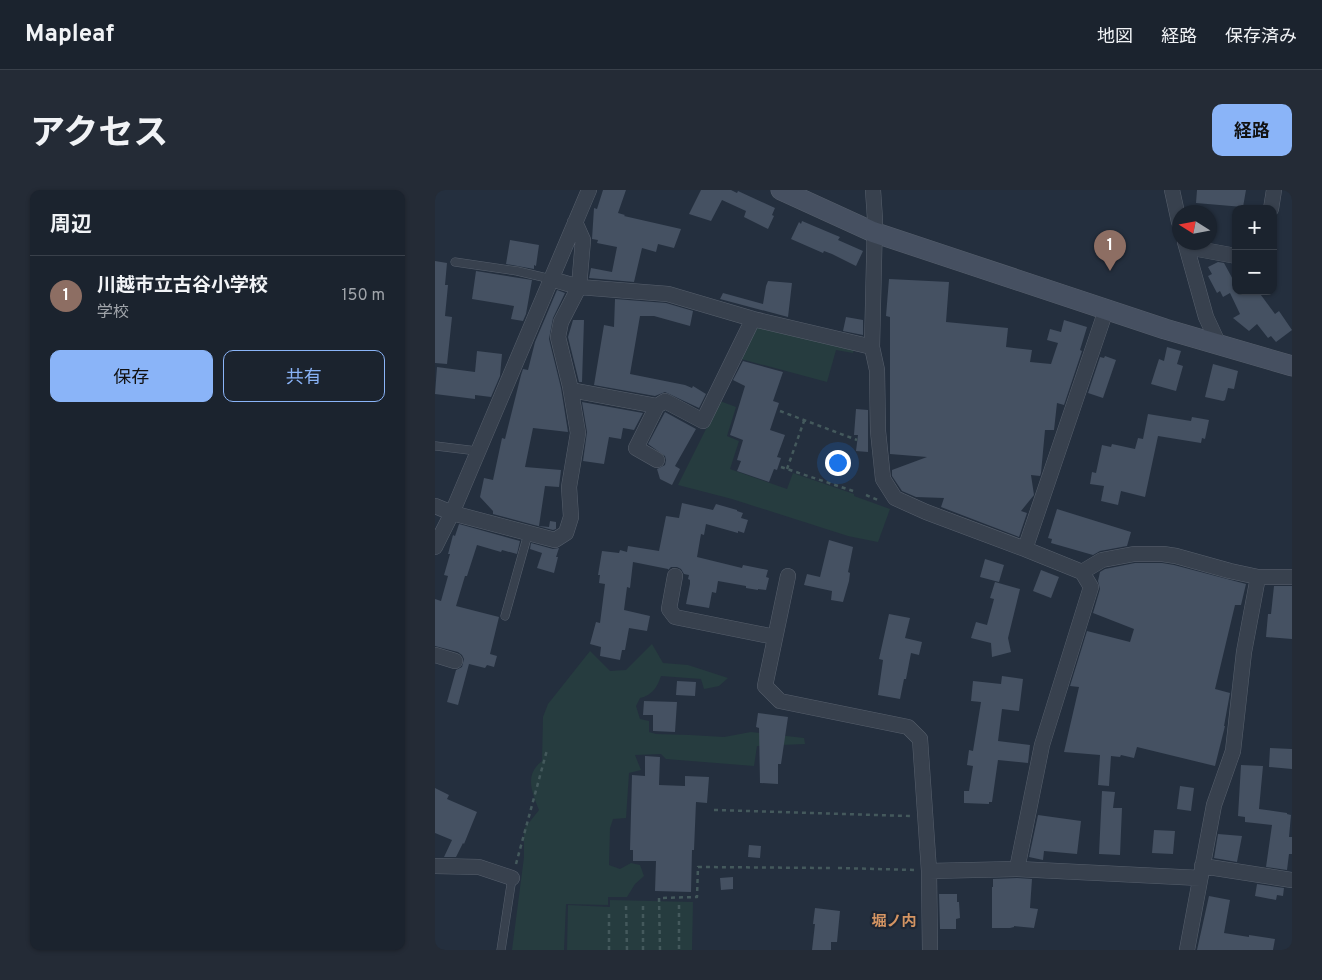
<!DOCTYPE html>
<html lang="ja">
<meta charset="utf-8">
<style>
body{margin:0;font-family:Overpass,"Noto Sans JP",sans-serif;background:#242b36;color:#f1f3f6}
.controls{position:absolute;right:15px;top:15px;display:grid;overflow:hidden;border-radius:10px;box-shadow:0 1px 4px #0004}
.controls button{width:45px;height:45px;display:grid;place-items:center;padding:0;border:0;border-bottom:1px solid #39404a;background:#1b232e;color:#f1f3f6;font:25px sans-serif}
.compass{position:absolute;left:737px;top:15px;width:45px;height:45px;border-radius:50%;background:#1b232e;box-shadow:0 1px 4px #0004;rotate:281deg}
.you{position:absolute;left:402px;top:272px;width:18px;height:18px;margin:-12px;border:4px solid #fff;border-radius:50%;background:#1a73e8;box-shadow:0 0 0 8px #1a73e833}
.badge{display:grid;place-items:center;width:32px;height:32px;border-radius:50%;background:#8ab4f8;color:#fff;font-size:16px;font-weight:700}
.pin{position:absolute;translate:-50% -41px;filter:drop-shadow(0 1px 2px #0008)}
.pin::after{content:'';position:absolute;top:26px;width:18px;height:15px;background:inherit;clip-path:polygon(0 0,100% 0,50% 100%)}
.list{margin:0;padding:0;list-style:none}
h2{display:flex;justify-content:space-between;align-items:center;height:65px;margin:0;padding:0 20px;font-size:21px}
h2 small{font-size:16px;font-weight:400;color:#a0a4aa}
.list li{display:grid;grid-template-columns:32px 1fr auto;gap:15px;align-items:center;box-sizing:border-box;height:80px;padding:0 20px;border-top:1px solid #39404a}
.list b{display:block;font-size:19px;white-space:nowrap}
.list p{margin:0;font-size:16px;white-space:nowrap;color:#a0a4aa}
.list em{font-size:16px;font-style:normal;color:#a0a4aa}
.actions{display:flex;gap:10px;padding:15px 20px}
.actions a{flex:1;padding:11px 0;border:1px solid #8ab4f8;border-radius:10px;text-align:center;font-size:18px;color:#8ab4f8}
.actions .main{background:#8ab4f8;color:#111}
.map{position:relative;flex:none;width:857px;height:760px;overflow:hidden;border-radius:10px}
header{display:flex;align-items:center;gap:30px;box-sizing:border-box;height:70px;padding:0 25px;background:#1b232e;border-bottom:1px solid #39404a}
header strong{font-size:24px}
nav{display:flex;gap:28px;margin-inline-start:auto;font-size:18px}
.intro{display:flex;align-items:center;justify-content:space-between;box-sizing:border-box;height:120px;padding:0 30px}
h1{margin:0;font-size:35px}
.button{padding:12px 22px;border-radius:10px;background:#8ab4f8;color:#111;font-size:18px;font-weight:700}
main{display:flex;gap:30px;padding:0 30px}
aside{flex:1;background:#1b232e;border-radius:10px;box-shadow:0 1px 4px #0004}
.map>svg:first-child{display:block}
.green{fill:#263c3f}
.building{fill:#455162}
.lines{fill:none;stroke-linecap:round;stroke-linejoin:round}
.lane-casing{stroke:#565f6c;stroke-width:9}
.street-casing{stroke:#565f6c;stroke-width:16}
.secondary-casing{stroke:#565f6c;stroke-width:21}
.path{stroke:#44595c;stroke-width:2.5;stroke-dasharray:4 4;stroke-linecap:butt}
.lane{stroke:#38414e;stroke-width:8}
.street{stroke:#38414e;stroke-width:15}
.secondary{stroke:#465061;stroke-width:20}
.labels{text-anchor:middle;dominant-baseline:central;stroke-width:4.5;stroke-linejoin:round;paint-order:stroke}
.neighbourhood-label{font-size:15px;font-weight:bold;fill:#d59563;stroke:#1d2633}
</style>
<header>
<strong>Mapleaf</strong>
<nav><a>地図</a><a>経路</a><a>保存済み</a></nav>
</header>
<div class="intro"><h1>アクセス</h1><a class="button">経路</a></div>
<main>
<aside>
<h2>周辺<small></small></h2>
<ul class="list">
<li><span class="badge" style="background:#8d6e63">1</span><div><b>川越市立古谷小学校</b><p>学校</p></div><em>150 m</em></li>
</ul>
<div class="actions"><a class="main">保存</a><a>共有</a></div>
</aside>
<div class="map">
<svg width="857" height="760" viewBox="0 0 857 760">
<rect width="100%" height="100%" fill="#242f3e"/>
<path class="green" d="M321,137L419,158L418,163L401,160L392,192L306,169Z
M285,211L301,217L292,246L304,251L295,279L352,299L358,283L419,304V306L455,319L443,352L413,346L297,309L243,295Z
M217,454L228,473L253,475L293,488L284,496L269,499L266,489L226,486C222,497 218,505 205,508L201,516L205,529L214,531V542L221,544L255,545L289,547L316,542L369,548L370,554L322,556L319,576L231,569L226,564L200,565L206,580L194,583L191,628L178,629L175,638L174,675L185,679L196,673L205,675L209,686L200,694L192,707H173V715L131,714L129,760H77L89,667V639L104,620C97,602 89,585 107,571L108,527L113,514L155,461L175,481L191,480Z
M175,710L258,712L257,760H132L133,715L175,717Z"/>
<path class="building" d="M168,0H191L183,23L190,25L189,26L246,39L239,58L223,54L221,62L207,58L199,92L154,88L156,78L177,82L182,57L162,53L163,50L157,49L159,18L162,19Z
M266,0H296L302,3L303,1L340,18L337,25L339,26L333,39L309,27L311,21L287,10L276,31L254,24Z
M762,0H811L808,17L761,13Z
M367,31L405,47L403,50L428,61L421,76L397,64L389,61L388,63L356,49L364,32L366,34Z
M75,50L104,55L101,76L99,75V79L71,74Z
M0,71L12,73L10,95H13L10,126L17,127L12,174L0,173Z
M783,72L789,73L801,95V100L799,101H823L840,124L844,121L857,140L841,152L836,146L833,148L822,134L814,141L798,128L805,124L795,103L788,107L785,101L782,103L773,86L777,84L773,77Z
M41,81L97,90L91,124L88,131L76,129L79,116L37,109Z
M454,89L514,92L511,132L573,138L571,157L597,160L595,172L616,174L623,153L612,150L615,139L626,142L629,130L652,137L645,160L647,161L629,215L622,213L619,240H610L606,283L605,286L596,285L599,305L586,321L592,323L584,347L506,317L509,308L481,307L467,301L457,286V280L492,267L455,264V127L451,126Z
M333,91L357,93L353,127L285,109L288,103L328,114L331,96Z
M122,100L130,103L118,128L114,149L126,198L133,242L98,238L90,277L126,280L124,297L110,296L104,336L114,337L115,331L121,332V339L118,340L58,324V321L45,307L49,288L58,290L67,248L70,249L86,185L88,179L93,180L100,152Z
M180,109L231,113L258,121L255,136L219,126H205L195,184L250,195L257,198L258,196L271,204L264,218L230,202L220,206L159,195L169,135L179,137Z
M411,127L428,130V145L408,141Z
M138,130H149L147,192H144L133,147Z
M732,157L746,161L742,174L748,176L741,201L716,194L724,169L729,171Z
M42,161L67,164L65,186L56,207L40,205V209L0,204L2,177L40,182Z
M670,166L681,170L668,208L653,203L665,167L669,168Z
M308,171L348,182L338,211L344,213L335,240L350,245L342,267L346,268L342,280L339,279L334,292L302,281L306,271L302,270L308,250L295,245L310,196L298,190Z
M778,174L803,181L799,199L793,198L790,210L788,211L770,207Z
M147,212L208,223L199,240L188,238L186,249L174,247L169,274L148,271L152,242Z
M421,219L433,220V262L421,261L423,245H419Z
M230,222L261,239L240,276L245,279L237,295L225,289L222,279L230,275L231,270L230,266L213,254Z
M713,224L756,231L757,227L774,230L770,249L767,248L766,253L723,246L710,307L686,301L683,315L666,311L669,296L655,294L657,282L661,283L667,255L676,257L677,254L700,259L703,248L708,249Z
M247,313L278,320L281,314L302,320V321L308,323L306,328L313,330L309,343L303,341V343L271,334L269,345L266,344L262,367L307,378L308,375L333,380L331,387L334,388L331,400L323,399V400L311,398V396L283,391L281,403L277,402L274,418L251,414L255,394V390L253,389L254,385L249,384L246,379L242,377H236L233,380V379L198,372L195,398L192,397L189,420L215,426L212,441L194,438L190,460H187L185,470L165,466L166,457L155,454L161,432L165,433L170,394L164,393L165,385H163L167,361L184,363L185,360L192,362L193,356L224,361L231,326L244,328Z
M622,319L696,342L692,356L665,361L658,365L616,353L617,349L613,348Z
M24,334L85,351L82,364L67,360L66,362L42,355L32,386H30L21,416L64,427L55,464L62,466L59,477L52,475L50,478L34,474L23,515L12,512L21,480L27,477L29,469L27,465L23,462L0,456V409L6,411L13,386L9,385L15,364H13L18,345L20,346Z
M394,350L418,357L413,382L415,383L414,391L408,412L396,410L397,401L369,395L372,384L385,387Z
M96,353L118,359L124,358L121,367H123L119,383L102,378L107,363L95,359Z
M550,369L569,375L564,392L545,387Z
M700,373H727L739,375L811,394L806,415H800L780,499L795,503L789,536H790L780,576L702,557L699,568L686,565L685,567L676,566L674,596L663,595L665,565L629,562L644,497L635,496L652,441L695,452L699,439L658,423L665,399L663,391L665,382L670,379Z
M606,380L624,387L616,408L598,401Z
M560,392L585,399L573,448L576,462L557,467L556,453L536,448L541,432L552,435L559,409L555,408Z
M839,396H857V449L831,447L833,424H836Z
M454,424L475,428L470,448L487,452L484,465L476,463L471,489H469L465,509L443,505L448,470L444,469Z
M567,486L588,489L584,521L567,519L563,551L595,555L593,573L563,570L557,612H554V614L529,613V601H534L538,576L532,575L534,560L538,561L546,512L536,511L538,491L566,494Z
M242,491L261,492L260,506L241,505Z
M209,511L242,512L240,542L218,541V525H208Z
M323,523L353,527L346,574H343V594L325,593L324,538L321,537Z
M835,558L857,559V579L834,577Z
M210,566L225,567L224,595L250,596V586L274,587L272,613L261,612L259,660H257L256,702L220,701L221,671H198V660H195L197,585L210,586Z
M806,575L828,576L824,619L852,623V624L856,625L854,647H857V664H854L852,680L831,677L837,635L810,632V627L803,626Z
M745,596L759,598L756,621L742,619Z
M0,598L14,605L12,609L42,622L29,654L28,653L21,667H9L17,650L0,643Z
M667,601L680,602L678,618H687L685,665L664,664Z
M603,625L646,631L642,664L609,661L608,670L594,667Z
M719,640L740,641L738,664L717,663Z
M783,644L807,646L802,672L779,668Z
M314,655L326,656L325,668L313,667Z
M298,687V699L286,700L285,688Z
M582,688L597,689L595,718L603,719L599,738L579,736V737L575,738H557V697H558V689Z
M822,694L849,698L848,706L842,705L841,710L820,706Z
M504,704H522V712H524L525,728L521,729V739H505Z
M774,706L795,710L789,743L814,747V745L840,749L838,760H762Z
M380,718L405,721L402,752H396V760H377L380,734H378Z"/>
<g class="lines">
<defs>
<path id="lane" d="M20,72L82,81L116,89
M1,256L42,261
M70,426L93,344
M66,760L77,688"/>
<path id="street" d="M438,0L440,29L437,157L442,180L443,241L448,289L460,308L491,322L590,359
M737,0L744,32
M836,19L839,0
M750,52L771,127L784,155
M752,57L801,66
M116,89L144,97L233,104L318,129
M136,200L222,216L230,211L268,231L318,129L437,157
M222,216L201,258L222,270
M0,316L17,323L120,350L131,343L136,327L134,297L143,243L135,196L123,147L126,132L144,97L148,50L140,32
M0,357L17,323L154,0
M647,382L667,370L699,364H728L741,366L795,381L823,387H857
M240,386L234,419L240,427L340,447
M353,386L330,496L345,511L473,537L485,549L494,681L495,760
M0,465L20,471
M0,676L44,677L77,688
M767,676L857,690
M582,679L607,555L656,397L647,382L590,359L671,120
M494,681L582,679L765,688
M752,760L779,615L798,561L809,462L823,387"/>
<path id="secondary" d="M346,0L438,42L730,139L857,176"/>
</defs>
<use href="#lane" class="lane-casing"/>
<use href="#street" class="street-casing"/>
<use href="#secondary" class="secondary-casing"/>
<path class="path" d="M345,221L422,250
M346,277L421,302
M352,279L369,231
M431,305L443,310
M279,620L475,626
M81,674L112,560
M403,678L480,680
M244,715V760
M191,716L192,760
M208,716V760
M174,760V720
M225,760L224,708L262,707L263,677L395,678"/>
<use href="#lane" class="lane"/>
<use href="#street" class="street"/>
<use href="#secondary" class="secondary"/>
</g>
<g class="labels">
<g class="neighbourhood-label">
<text x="459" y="732">堀ノ内</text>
</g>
</g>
</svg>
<div class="controls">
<button>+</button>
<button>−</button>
</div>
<svg class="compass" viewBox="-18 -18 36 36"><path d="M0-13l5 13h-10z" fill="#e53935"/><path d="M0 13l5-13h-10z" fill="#a0a4aa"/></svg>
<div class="you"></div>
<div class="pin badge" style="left:675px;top:81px;background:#8d6e63">1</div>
</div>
</main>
